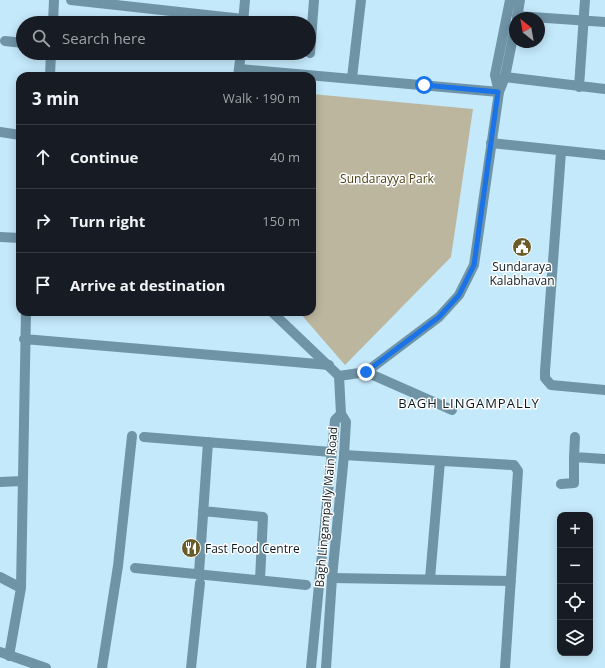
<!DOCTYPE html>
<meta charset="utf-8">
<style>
body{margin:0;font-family:"Open Sans",sans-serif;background:#20242c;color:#f1f3f6}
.controls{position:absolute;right:12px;bottom:12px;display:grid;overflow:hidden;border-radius:8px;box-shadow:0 2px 10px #0003}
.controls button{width:36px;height:36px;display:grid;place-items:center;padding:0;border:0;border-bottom:1px solid #363941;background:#171b24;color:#f1f3f6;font:20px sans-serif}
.compass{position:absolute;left:509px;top:12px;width:36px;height:36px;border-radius:50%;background:#171b24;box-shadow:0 2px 10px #0003;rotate:329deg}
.stop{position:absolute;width:12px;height:12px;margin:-9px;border:3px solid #1a73e8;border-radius:50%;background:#fff}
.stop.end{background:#1a73e8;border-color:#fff;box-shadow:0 1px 4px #0008}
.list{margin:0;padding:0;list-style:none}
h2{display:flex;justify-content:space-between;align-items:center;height:52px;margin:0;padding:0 16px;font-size:17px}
h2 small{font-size:13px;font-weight:400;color:#9ea1a6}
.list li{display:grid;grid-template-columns:26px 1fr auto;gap:12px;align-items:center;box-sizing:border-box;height:64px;padding:0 16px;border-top:1px solid #363941}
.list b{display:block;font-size:15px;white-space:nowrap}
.list em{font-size:13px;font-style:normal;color:#9ea1a6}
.icon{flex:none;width:22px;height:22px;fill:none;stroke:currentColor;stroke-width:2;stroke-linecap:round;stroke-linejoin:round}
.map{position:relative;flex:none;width:605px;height:668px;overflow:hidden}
.search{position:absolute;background:#171b24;box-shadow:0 2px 10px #0003;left:16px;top:16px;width:300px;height:44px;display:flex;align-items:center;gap:10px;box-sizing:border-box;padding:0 14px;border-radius:22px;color:#9ea1a6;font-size:15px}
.panel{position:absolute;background:#171b24;box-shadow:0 2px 10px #0003;left:16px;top:72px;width:300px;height:244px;border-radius:12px}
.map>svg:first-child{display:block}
.green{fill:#bcb69f}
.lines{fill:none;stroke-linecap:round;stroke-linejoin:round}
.minor{stroke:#6f94a6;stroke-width:10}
.tertiary{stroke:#6f94a6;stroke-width:10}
.route{stroke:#1a73e8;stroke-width:5}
.labels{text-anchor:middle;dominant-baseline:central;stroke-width:3;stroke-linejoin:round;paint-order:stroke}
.park-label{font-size:12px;fill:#4a3f12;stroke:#fff}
.poi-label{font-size:12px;fill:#0c1a20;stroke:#fff}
.street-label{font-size:12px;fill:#0c1a20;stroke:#fff}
.neighbourhood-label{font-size:13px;letter-spacing:1px;fill:#0c1a20;stroke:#fff}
</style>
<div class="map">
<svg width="605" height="668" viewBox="0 0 605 668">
<rect width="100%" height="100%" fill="#c4e9fb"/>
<path class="green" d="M312,94L473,109L451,257L345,365L299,312H312Z"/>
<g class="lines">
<path class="minor" d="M71,0L243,19
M517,16L605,22
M53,23L54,0
M5,41L23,43
M310,53L314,0
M240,69L499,92
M50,76L51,53
M505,77L605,89
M352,78L361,0
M579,87L585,0
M0,132L20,135
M491,143L605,155
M561,152L545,371V378L551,385L605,390
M0,237L20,238
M24,339L329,365
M366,372L452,410
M144,437L331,452
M575,437L574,457L605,459
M344,455L512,465H514L518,471L505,668
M0,482L22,481
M561,484L574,483V457
M203,511L263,517L260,580
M135,568L306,585
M199,573L208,442
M0,577L21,588
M332,578L511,581
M430,579L440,461
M9,656L21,588L26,312
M102,668L118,566L132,436
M191,668L200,583"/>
<path class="tertiary" d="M517,18L520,0
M243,23L245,0
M238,76L241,53
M499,92L495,75L510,0
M272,312L339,376
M339,376L366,372L439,317L459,295L474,265L499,92L505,77L515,27
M339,376L341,414
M0,652L46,668
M311,668L335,420L341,414
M326,668L332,578L344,455L346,422L341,414"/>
</g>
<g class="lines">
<path class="route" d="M366,372L439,317L459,295L474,265L498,92L424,85"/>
</g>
<defs>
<symbol id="civic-disc" viewBox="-11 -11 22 22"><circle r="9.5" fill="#695c29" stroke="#fff"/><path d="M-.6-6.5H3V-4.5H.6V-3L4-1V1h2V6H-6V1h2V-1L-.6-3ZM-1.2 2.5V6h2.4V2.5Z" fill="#fff"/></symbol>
<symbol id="restaurant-disc" viewBox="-11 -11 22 22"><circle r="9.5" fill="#695c29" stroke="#fff"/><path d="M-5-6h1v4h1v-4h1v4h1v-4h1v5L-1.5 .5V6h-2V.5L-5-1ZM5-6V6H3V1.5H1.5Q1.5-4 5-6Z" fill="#fff"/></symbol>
</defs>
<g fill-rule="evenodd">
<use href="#civic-disc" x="511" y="236" width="22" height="22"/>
<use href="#restaurant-disc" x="180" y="537" width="22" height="22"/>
</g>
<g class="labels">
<g class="park-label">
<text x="387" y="178">Sundarayya Park</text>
</g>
<g class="poi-label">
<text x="522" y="266">Sundaraya<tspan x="522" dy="14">Kalabhavan</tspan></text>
<text x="205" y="548" text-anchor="start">Fast Food Centre</text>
</g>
<g class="street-label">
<text transform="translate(326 507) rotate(-85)">Bagh Lingampally Main Road</text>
</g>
<g class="neighbourhood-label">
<text x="469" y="403">BAGH LINGAMPALLY</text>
</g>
</g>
</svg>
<div class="controls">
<button>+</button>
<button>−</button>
<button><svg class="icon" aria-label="locate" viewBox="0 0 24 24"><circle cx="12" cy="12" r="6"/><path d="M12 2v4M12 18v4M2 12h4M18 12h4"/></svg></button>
<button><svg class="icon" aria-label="layers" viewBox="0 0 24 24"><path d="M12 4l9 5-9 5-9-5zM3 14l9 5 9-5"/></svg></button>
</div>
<svg class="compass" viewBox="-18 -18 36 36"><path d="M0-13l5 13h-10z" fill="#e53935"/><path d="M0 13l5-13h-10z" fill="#9ea1a6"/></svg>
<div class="stop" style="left:424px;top:85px"></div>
<div class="stop end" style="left:366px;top:372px"></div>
<div class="search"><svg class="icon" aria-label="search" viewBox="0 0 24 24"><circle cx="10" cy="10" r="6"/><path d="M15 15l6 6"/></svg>Search here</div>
<section class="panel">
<h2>3 min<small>Walk · 190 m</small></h2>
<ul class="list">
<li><svg class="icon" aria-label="ahead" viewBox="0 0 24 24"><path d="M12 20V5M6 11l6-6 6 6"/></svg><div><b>Continue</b></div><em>40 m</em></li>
<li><svg class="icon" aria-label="right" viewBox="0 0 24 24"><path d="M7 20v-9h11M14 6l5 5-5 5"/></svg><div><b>Turn right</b></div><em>150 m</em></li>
<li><svg class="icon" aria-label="arrive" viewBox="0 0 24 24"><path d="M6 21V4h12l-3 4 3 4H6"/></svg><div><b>Arrive at destination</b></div></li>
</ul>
</section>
</div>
